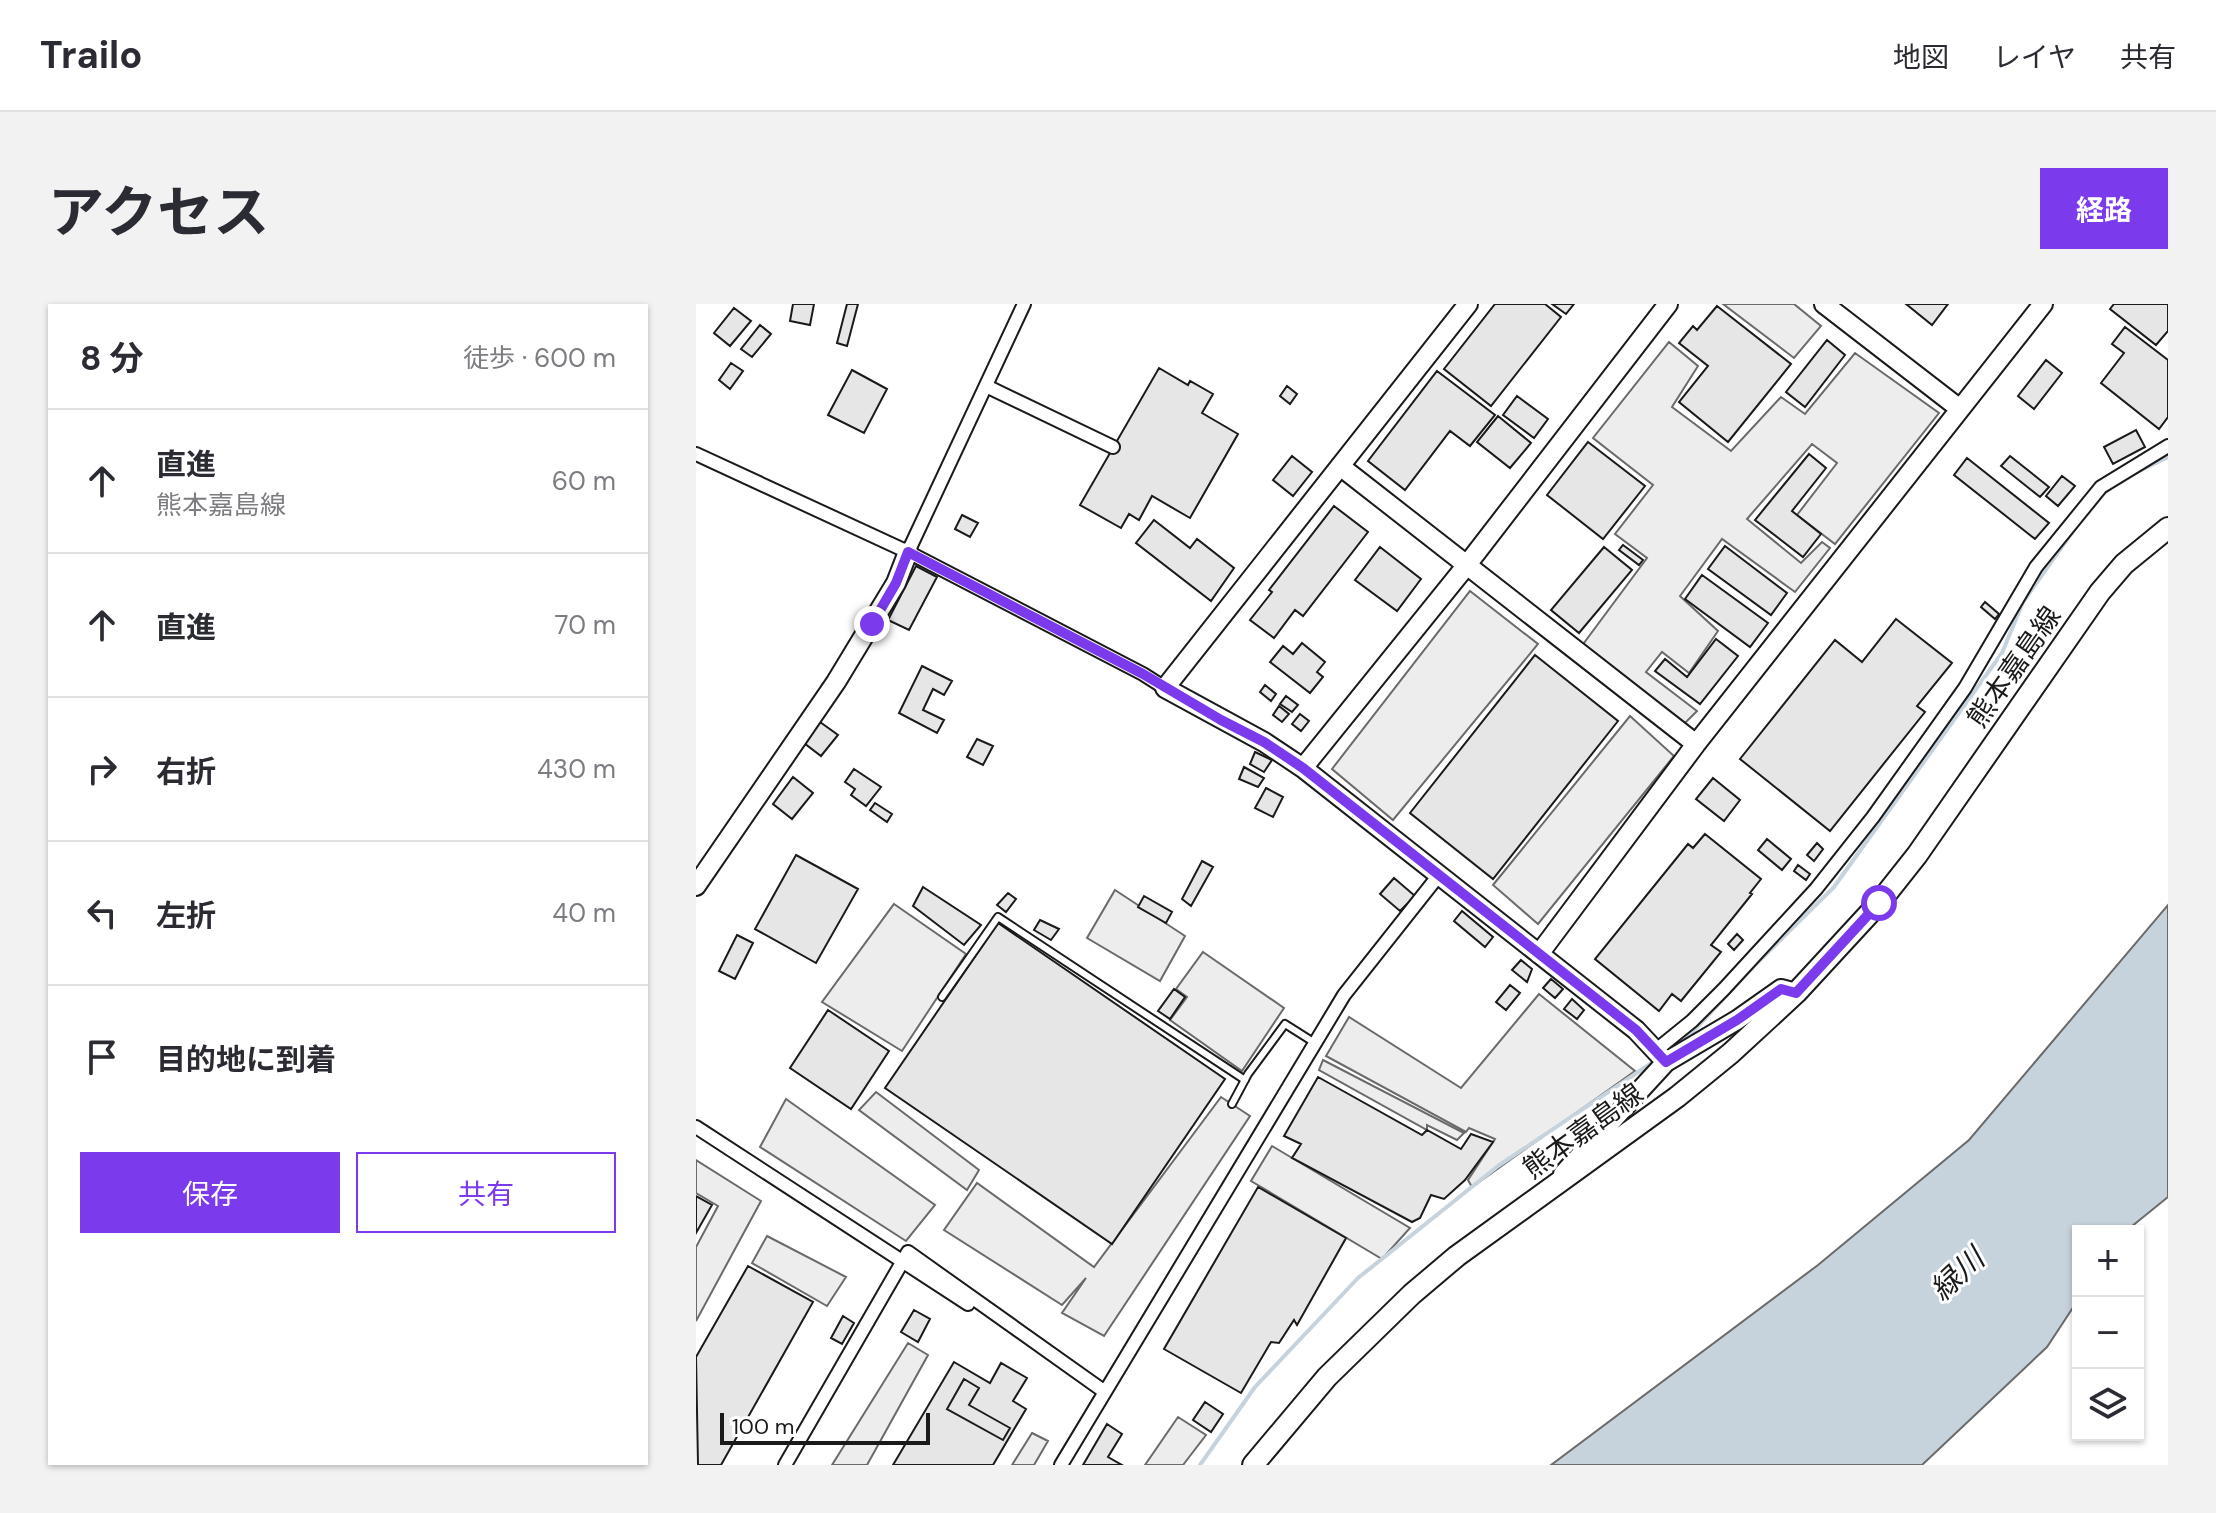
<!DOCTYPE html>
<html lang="ja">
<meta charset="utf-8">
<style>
body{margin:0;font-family:"DM Sans","Noto Sans JP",sans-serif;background:#f2f2f3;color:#2b2b33}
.controls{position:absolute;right:24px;bottom:24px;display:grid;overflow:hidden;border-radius:0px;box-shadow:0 2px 6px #0004}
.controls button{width:72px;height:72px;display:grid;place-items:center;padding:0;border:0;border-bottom:2px solid #e1e1e2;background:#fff;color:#2b2b33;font:40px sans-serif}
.scale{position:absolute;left:24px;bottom:20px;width:210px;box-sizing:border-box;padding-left:8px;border:4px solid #1a1a1a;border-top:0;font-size:22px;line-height:28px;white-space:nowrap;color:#1a1a1a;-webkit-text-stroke:6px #fff;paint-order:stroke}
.stop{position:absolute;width:24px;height:24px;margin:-18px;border:6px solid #7c3aed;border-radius:50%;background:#fff}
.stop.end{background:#7c3aed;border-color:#fff;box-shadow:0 2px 8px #0008}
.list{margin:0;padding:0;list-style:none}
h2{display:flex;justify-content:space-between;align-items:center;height:104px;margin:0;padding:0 32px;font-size:34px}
h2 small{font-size:26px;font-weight:400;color:#7c7c81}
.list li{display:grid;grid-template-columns:52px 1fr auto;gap:24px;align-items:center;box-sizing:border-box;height:144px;padding:0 32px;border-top:2px solid #e1e1e2}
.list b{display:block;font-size:30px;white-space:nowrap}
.list p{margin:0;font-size:26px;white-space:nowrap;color:#7c7c81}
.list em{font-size:26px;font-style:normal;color:#7c7c81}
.actions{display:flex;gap:16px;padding:24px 32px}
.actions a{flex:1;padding:18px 0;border:2px solid #7c3aed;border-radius:0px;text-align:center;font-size:28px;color:#7c3aed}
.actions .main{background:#7c3aed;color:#fff}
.icon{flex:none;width:44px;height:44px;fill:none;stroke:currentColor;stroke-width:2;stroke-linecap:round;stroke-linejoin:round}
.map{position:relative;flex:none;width:1472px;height:1161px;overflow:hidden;border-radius:0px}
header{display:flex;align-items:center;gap:48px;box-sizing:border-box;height:112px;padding:0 40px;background:#fff;border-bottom:2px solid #e1e1e2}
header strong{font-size:38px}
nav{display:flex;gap:44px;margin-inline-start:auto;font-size:28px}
.intro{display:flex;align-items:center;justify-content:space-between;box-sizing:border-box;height:192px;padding:0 48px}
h1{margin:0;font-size:56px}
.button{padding:20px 36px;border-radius:0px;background:#7c3aed;color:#fff;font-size:28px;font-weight:700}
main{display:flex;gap:48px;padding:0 48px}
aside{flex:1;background:#fff;border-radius:0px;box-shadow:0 2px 6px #0004}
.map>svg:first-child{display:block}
.parking{fill:#ededed;stroke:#6a6a6a;stroke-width:2}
.water{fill:#c6d2dc;stroke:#6a6a6a;stroke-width:2}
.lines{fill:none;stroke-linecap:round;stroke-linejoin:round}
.stream{stroke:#c6d2dc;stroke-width:4}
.building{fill:#e6e6e6;stroke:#1a1a1a;stroke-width:2}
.lane-casing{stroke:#1a1a1a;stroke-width:10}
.street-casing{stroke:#1a1a1a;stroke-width:16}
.secondary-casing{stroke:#1a1a1a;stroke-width:22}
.primary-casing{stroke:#1a1a1a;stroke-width:24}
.lane{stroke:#fff;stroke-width:6}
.street{stroke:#fff;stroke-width:12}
.secondary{stroke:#fff;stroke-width:18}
.primary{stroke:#fff;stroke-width:20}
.route{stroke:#7c3aed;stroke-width:10}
.labels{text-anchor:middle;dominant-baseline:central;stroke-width:6;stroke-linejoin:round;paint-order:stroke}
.street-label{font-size:28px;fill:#1a1a1a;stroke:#fff}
.water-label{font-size:30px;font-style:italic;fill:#1a1a1a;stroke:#fff}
</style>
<header>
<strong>Trailo</strong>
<nav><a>地図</a><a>レイヤ</a><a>共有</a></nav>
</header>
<div class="intro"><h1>アクセス</h1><a class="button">経路</a></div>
<main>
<aside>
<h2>8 分<small>徒歩 · 600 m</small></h2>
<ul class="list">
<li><svg class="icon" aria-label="ahead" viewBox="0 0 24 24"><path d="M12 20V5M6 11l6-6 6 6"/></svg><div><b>直進</b><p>熊本嘉島線</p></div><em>60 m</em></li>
<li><svg class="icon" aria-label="ahead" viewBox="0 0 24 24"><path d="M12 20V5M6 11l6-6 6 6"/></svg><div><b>直進</b></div><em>70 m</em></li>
<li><svg class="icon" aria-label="right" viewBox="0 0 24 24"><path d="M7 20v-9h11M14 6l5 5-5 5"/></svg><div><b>右折</b></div><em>430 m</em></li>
<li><svg class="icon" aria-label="left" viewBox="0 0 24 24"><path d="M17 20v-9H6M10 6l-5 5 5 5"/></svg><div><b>左折</b></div><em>40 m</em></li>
<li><svg class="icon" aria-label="arrive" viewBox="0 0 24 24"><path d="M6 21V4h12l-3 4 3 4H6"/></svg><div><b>目的地に到着</b></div></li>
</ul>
<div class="actions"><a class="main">保存</a><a>共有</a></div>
</aside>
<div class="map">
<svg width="1472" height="1161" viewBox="0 0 1472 1161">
<rect width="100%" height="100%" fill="#fff"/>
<path class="parking" d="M1027,0H1098L1125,22L1098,54Z
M973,38L1002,62L976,103L1035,147L1085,93L1109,110L1159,49L1243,109L1139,240L1101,211L1141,159L1116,140L1051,215L1105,259L1126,238L1134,244L1099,288L1026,235L984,292L1022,327L993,369L966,348L950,368L1001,407L987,421L885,343L951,254L919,230L957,181L897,134Z
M774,287L842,340L697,516L636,465Z
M934,412L978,452L842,620L797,581Z
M419,586L489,632L464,677L391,634Z
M198,600L270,650L206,747L126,698Z
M507,648L588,704L546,767L474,716L491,693L480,685Z
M843,690L939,767L776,883L772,876L799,835L773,824L770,828L630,752L653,713L765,784Z
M627,756L768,829L761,836L731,821V826L623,766Z
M180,788L283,866L271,886L163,806Z
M525,793L554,812L408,1032L366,1009L390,974L366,1001L248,926L281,879L398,963Z
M90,795L239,901L210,937L64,843Z
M576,842L714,924L686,955L555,877Z
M0,856L65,897L0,1017V943L22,902L0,889Z
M71,932L150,973L131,1002L56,959Z
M212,1039L232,1051L171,1161H136Z
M482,1113L510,1131L487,1161H449Z
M336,1129L352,1137L338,1161H316Z"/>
<path class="water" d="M1472,601V893L1430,927H1382V996L1351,1043L1226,1161H855L1122,961L1273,836Z"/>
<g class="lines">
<path class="stream" d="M1435,171L1472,153
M1402,194L1417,182
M980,742L990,735L1059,661L1138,583L1306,349L1327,298L1382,220
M504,1161L559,1083L662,974L802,862L960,756"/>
</g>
<path class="building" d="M97,0H118L114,21L94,17Z
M151,0H162L151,42L141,39Z
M799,0H849L865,13L795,102L748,65Z
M856,0H878L870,10Z
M1210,0H1252L1236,21Z
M1418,0H1472V27L1460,41L1414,5Z
M1021,2L1095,60L1032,138L983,98L1012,62L983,39L997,22L1001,26Z
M38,4L55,17L34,42L18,29Z
M64,21L75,30L56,53L45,45Z
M1429,23L1472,56V113L1463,125L1405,79L1428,49L1416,40Z
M1131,36L1149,51L1109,103L1090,88Z
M1350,56L1366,69L1338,105L1322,92Z
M35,59L47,67L34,85L23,76Z
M463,64L492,81L494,77L517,90L506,109L542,130L494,214L456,192L443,216L433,210L425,224L384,201Z
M156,66L191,85L168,129L132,111Z
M741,67L799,111L774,142L754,127L709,186L672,157Z
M591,82L601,90L594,100L584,92Z
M821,92L852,115L838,134L807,111Z
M802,112L835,139L814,164L781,138Z
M1440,126L1449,143L1417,160L1408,143Z
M892,138L949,182L907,235L851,191Z
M1113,150L1130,164L1096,207L1125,230L1107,253L1059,216Z
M596,152L616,168L597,192L577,176Z
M1314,152L1353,183L1344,193L1305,162Z
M1271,154L1353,219L1339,235L1258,171Z
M1366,172L1379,182L1362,202L1350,192Z
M638,202L672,228L607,312L599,306L578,334L554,316L576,288L573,286Z
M266,211L282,219L274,233L259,225Z
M458,216L494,244L501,235L538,264L515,297L440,239Z
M927,241L947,256L943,261L923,246Z
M1029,242L1091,289L1075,311L1012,265Z
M684,243L725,275L701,307L659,276Z
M908,243L936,266L883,329L855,306Z
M220,262L241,273L213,326L192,316Z
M1006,271L1072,319L1054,343L989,295Z
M1289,298L1303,310L1299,315L1285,303Z
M1200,315L1256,359L1221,402L1229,408L1134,527L1044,455L1139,336L1166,358Z
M1020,335L1042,352L1004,400L959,367L969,355L991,373Z
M606,339L629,358L621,368L627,373L614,389L574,358L587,342L597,350Z
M839,351L922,417L797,575L714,509Z
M839,351L922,417L797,575L714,509Z
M226,362L256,377L248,391L237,385L227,406L248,416L241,429L203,409Z
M569,381L580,390L575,397L564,388Z
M590,392L602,401L596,408L584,400Z
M583,402L593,410L586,418L577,411Z
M604,410L613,417L605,427L596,420Z
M124,418L142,431L125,452L108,439Z
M281,435L297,442L287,461L271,453Z
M559,448L576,456L568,468L554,460Z
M548,463L568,474L562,483L543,475Z
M158,465L185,483L170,502L155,491L159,485L149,478Z
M97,473L117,489L96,515L77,500Z
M1017,474L1044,496L1028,517L1000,495Z
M570,484L587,493L577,513L559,504Z
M179,499L196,510L191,518L174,506Z
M1009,530L1065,575L1054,589L1056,590L1015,641L1025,648L985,697L976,690L963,707L899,655L992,540L997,544Z
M1071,535L1095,555L1086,566L1062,546Z
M1121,539L1127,545L1118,557L1111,551Z
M100,551L162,585L120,659L59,625Z
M506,557L517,563L495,602L486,595Z
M1102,561L1114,570L1110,576L1098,567Z
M698,574L719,592L704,607L684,590Z
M227,583L285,621L268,641L217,602Z
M312,589L320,595L310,608L301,601Z
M448,592L476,608L470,619L442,603Z
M766,607L797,633L789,643L758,617Z
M344,616L363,625L355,636L338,626Z
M302,619L529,775L416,940L189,784Z
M1041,630L1047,636L1038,646L1032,640Z
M41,631L57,639L39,675L23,667Z
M825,656L836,665L831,678L816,666Z
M855,675L867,685L859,694L847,684Z
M814,681L824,689L810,706L800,698Z
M478,685L489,693L474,715L462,707Z
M876,695L888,706L881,715L868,705Z
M132,706L193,747L155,805L94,764Z
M622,773L726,831L731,826L765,845L775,830L797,838L769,876L748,895L735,891L724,914L716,918L596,854L605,840L588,832Z
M562,883L650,934L601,1021L598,1016L583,1039L575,1038L545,1089L468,1045Z
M0,892L16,901L0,929Z
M52,962L117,998L25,1161H2L0,1053Z
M218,1006L234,1015L222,1038L205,1028Z
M147,1012L158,1019L146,1040L135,1034Z
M258,1058L294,1079L305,1059L331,1074L317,1097L330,1105L297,1161H197Z
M268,1075L283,1084L273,1101L314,1124L307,1136L251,1105Z
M509,1098L527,1110L515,1128L497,1116Z
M411,1120L426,1130L412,1153L426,1161H387Z"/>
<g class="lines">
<defs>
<path id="lane" d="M246,693L302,613L549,776
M536,800L552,770L589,720L619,739"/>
<path id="street" d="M290,82L417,143
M0,150L212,248L447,370L469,384
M212,248L328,0
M959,747L996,717L1028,685L1120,585L1177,513L1269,384L1340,263L1405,183L1472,142
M0,823L272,1000
M89,1161L212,948L409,1088
M365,1161L648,691L743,571"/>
<path id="secondary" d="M772,0L469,384L568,438L607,464L940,726L970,758
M1128,0L1264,105
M644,162L1000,440
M607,464L770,262L972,0
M0,582L140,378L200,279L212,248
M843,650L1000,440L1347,0
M867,870L970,758L1041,716L1085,685L1100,689"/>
<path id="primary" d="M557,1161L631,1073L716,990L761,952L981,793L1035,749L1100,689L1183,599L1221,551L1404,288L1428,260L1472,224"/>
</defs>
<use href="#lane" class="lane-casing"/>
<use href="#street" class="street-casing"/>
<use href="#secondary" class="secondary-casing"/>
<use href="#primary" class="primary-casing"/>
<use href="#lane" class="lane"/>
<use href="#street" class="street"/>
<use href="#secondary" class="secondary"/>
<use href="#primary" class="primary"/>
</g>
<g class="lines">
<path class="route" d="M176,320L200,279L212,248L447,370L525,416L568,438L607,464L940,726L970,758L1041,716L1085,685L1100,689L1183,599"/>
</g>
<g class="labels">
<g class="street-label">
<text transform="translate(1318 363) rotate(-55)">熊本嘉島線</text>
<text transform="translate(887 827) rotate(-36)">熊本嘉島線</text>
</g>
<g class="water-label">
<text transform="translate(1261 970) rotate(-43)">緑川</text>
</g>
</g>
</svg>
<div class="controls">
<button>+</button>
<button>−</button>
<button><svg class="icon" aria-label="layers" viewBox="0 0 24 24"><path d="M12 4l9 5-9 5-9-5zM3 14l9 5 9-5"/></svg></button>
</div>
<div class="scale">100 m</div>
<div class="stop" style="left:1183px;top:599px"></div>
<div class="stop end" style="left:176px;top:320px"></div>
</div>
</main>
